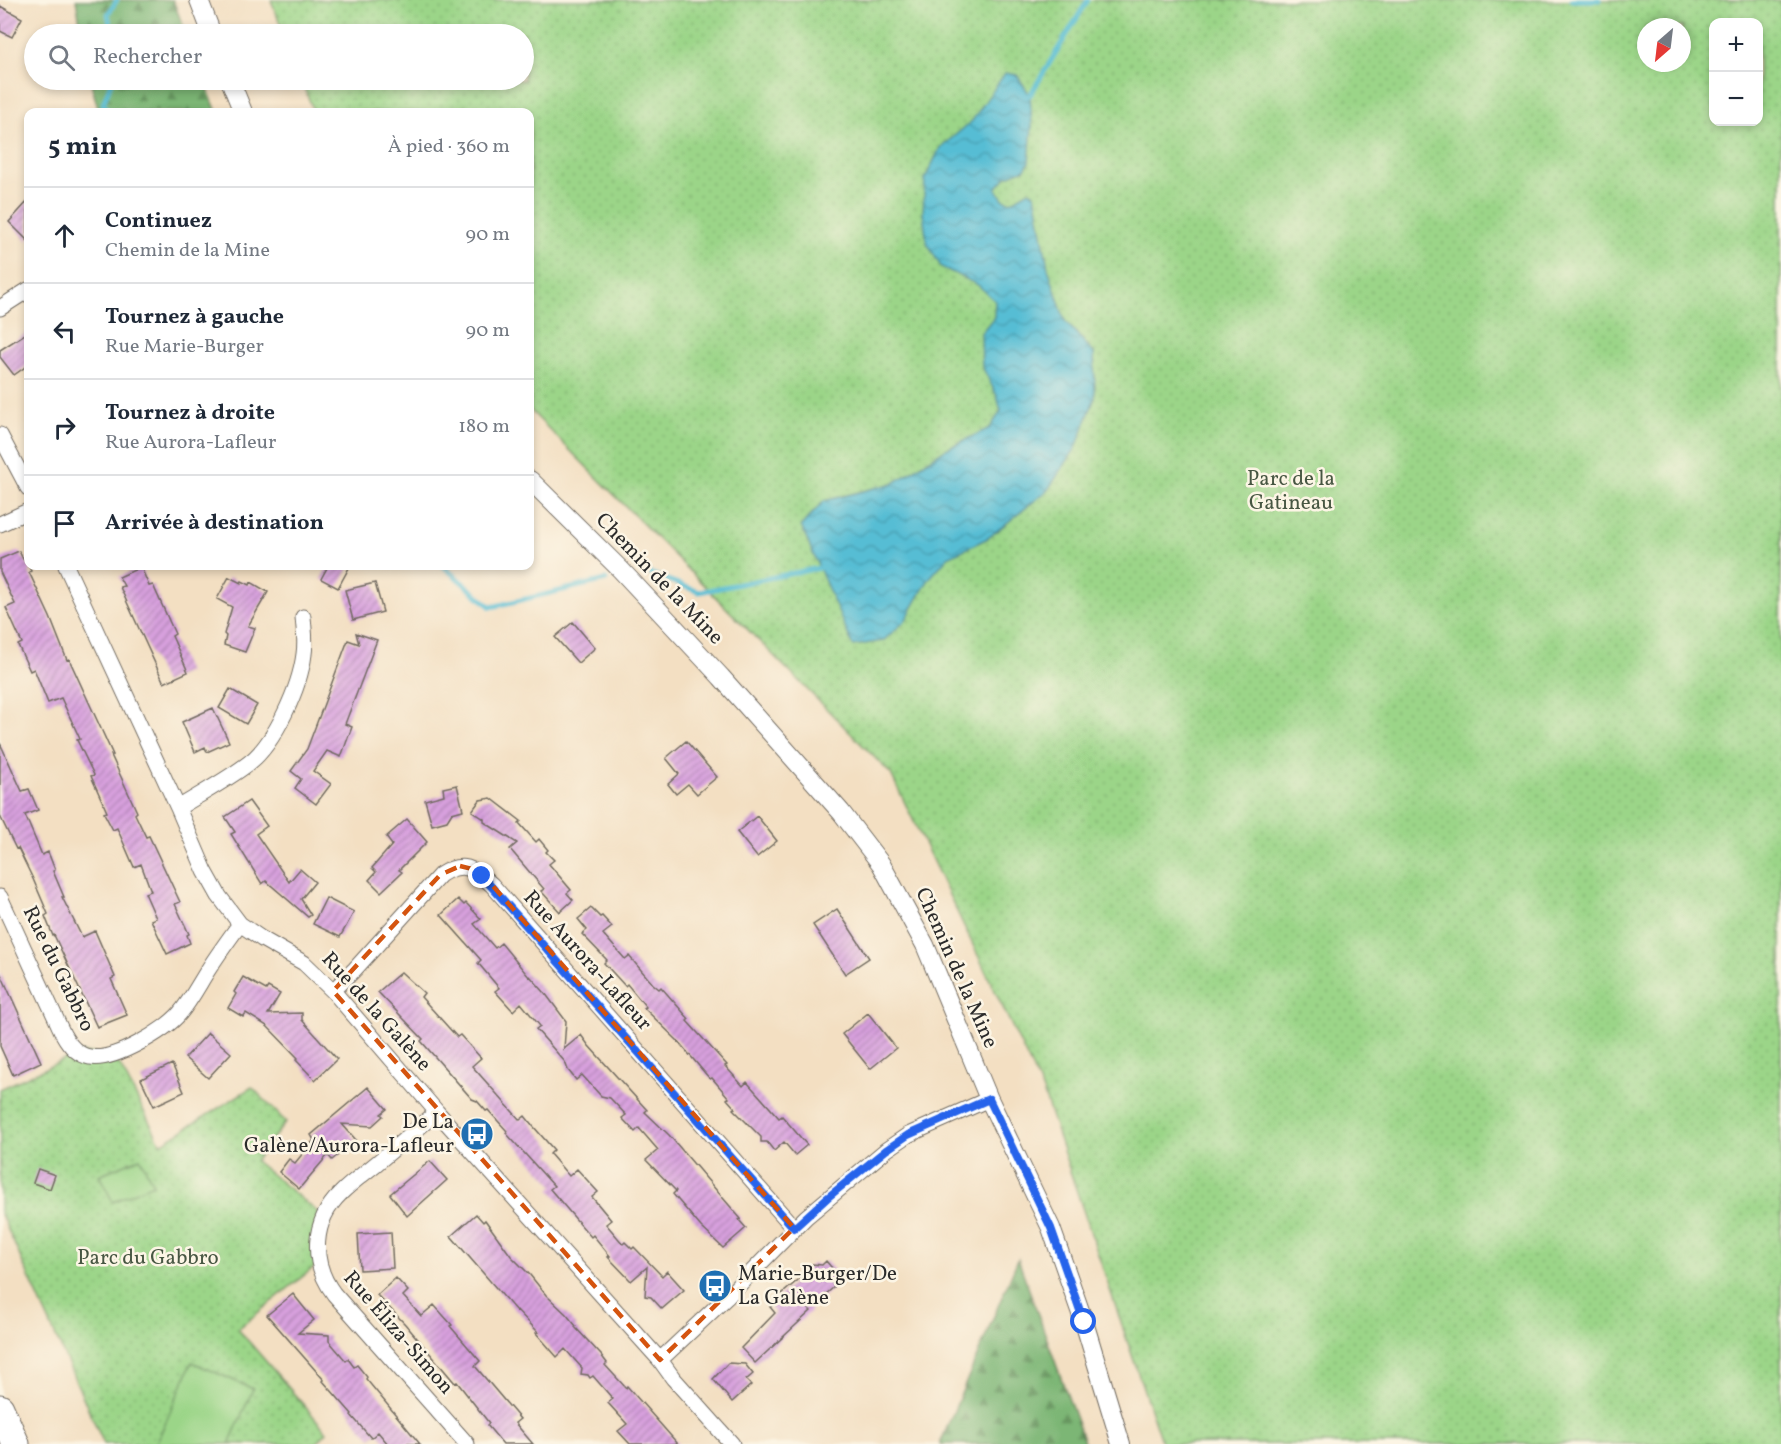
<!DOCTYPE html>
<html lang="fr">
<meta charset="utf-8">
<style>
body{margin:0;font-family:Vollkorn,serif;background:#f6f6f7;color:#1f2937}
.controls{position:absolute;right:18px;top:18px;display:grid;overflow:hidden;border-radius:12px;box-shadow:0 3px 9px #0003}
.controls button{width:54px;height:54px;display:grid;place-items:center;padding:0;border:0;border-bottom:2px solid #e0e1e3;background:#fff;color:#1f2937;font:30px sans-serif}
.compass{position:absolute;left:1637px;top:18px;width:54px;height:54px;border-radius:50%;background:#fff;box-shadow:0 3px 9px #0003;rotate:208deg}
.stop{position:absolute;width:18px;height:18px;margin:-14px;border:4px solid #2563eb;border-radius:50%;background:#fff}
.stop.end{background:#2563eb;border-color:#fff;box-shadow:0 2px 6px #0008}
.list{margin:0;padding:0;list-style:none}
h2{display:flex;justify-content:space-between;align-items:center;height:78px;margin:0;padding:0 24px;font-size:26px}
h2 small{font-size:20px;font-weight:400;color:#747a83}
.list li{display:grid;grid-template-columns:39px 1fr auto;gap:18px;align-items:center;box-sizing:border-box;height:96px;padding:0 24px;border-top:2px solid #e0e1e3}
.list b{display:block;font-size:22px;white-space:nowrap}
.list p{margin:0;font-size:20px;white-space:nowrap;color:#747a83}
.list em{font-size:20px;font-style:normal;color:#747a83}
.icon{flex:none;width:33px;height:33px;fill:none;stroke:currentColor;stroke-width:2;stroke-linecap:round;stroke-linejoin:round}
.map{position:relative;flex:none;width:1781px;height:1444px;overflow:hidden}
.search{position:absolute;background:#fff;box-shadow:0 3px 9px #0003;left:24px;top:24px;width:510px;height:66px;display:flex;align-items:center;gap:15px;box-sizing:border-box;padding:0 21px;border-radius:33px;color:#747a83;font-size:22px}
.panel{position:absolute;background:#fff;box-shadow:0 3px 9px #0003;left:24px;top:108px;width:510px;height:462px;border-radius:12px}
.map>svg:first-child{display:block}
.forest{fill:url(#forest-firs);stroke:#547050;stroke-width:1.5}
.park{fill:url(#park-dots);stroke:#63805a;stroke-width:1.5;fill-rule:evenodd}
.pitch{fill:#9bd588;stroke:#63805a;stroke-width:1.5}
.water{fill:url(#water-waves);stroke:#407480;stroke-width:1.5}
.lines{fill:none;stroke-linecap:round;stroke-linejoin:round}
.stream{stroke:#56bdd4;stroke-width:5}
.building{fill:url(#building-hatch)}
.minor-casing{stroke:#716a60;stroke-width:17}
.tertiary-casing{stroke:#716a60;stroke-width:20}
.motorway-casing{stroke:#716a60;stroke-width:29}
.minor{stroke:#fff;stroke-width:15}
.tertiary{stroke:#fff;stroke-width:18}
.motorway{stroke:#fff;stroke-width:27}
.route{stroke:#2563eb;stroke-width:8}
.marked{fill:none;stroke:#d5540f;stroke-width:4.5;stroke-dasharray:12 8;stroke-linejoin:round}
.labels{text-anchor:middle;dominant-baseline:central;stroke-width:5;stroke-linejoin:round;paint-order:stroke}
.park-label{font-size:21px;fill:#475642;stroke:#fcf5e5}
.street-label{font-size:21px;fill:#2b2b2b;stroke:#fcf5e5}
.poi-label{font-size:21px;fill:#2b2b2b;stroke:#fcf5e5;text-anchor:end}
</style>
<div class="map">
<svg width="1781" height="1444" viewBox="0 0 1781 1444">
<defs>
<pattern id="forest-firs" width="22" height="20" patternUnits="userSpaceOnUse" patternTransform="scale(1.5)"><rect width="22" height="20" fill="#7cb674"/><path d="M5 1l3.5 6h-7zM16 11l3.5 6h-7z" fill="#66945f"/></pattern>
<pattern id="park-dots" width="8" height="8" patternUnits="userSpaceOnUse" patternTransform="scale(1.5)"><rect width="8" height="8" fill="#9bd588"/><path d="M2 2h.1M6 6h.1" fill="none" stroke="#86b776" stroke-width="1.8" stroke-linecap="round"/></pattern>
<pattern id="water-waves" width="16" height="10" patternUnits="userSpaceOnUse" patternTransform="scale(1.5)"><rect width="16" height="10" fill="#56bdd4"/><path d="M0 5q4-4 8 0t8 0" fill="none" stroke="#479aac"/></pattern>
<pattern id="building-hatch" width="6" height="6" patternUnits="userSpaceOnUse" patternTransform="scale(1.5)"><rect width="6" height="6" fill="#d8a0de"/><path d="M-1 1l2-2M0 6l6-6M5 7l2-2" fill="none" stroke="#af83b4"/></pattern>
</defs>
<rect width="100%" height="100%" fill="#fcf5e5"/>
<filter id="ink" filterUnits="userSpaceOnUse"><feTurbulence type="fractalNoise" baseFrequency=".0167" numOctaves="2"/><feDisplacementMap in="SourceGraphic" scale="12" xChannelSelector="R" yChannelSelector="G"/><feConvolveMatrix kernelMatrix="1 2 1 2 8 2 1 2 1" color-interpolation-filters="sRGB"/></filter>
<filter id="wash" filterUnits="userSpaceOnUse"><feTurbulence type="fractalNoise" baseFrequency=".008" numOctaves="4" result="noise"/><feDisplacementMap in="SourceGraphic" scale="24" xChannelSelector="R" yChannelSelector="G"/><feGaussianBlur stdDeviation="1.35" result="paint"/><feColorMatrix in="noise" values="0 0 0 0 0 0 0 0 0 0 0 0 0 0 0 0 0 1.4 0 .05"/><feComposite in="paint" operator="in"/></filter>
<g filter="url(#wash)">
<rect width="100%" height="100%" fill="#f3dfc2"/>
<path class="forest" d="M76,0H173L186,34H82Z
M90,80H204L217,112H99Z
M1018,1259L1085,1444H940Z"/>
<path class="park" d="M271,0H1781V1444H1162L1043,1091L891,774L530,410V112H314L301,80H524V34H284ZM1714,22H1758V122H1714ZM1646,27H1682V63H1646Z
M79,1053L114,1054L161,1144L252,1087L286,1122L255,1161L324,1217L318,1264L238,1329L327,1432L316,1444H104L0,1212V1089Z"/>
<path class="pitch" d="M140,1158L153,1184L113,1202L99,1175Z
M192,1362L253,1389L229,1444H156Z"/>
<path class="water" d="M1005,73L1017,75L1030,95L1032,126L1029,162L1025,169L1007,176L996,188L1003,199L1011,202L1029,191L1035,194L1048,268L1065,321L1094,353L1095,397L1076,448L1047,491L988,538L948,557L929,579L905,621L883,641L853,646L801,526L824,501L894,483L944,450L990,428L1001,411L997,396L982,366L981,333L994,317L995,301L978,285L941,267L927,243L923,213L925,179L940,148L972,121Z"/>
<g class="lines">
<path class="stream" d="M1572,0H1599
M112,34L108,14L117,0
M1030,95L1088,0
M109,112L103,104L112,80
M443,566L491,607L606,580
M647,572L699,592L819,568"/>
</g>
<g id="blocks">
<path class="building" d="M0,6L22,18L12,37L0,31Z
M28,201V241L9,222Z
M28,332V365L14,375L0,357V350Z
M19,551L23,559L25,558L31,571L29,572L50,617L67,660L69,659L113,755H111L137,812L135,814L146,837L149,836L180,902L175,904L189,934L187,935L190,943L167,954L151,920L156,918L145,893L151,891L141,864L134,867L117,828L113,830L104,813L107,812L91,776L94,775L77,740L80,739L61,698L48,703L34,669L30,671L18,645L22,643L6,608L15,604L0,572V559Z
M328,566H350L338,588L321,579Z
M141,567L149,586L153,585L175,634L172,636L188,672L164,683L120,587L124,586L119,577Z
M229,577L241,583L242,581L250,585L251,582L268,592L248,626L255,628L245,652L224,645L226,636L224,634L232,607L217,599Z
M375,583L383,612L353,620L345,590Z
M573,622L595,648L578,663L555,637Z
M356,633L377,640L345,724L352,727L341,757L327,751L313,771L331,784L316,804L295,788L301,779L291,771L307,749L348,640L359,644Z
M230,689L257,705L246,724L219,708Z
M213,708L229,742L207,752L205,747L195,752L182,722Z
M686,741L717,777L697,794L688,784L676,794L668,784L679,774L666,758Z
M0,743L22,791L29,789L38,810L25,815L42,855L48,852L55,870L53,871L64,897H62L82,937L95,931L115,977L111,979L127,1015L97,1027L54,935L53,936L45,916L48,914L33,879L18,848L16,849L0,816Z
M457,785L463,810L452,813L447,821L432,825L425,800L444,795L443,788Z
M491,798L521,821L519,823L536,842L539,839L548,850L546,852L554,860L549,864L571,890L567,893L573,900L560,912L541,891L544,889L510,849L517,843L484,822V819L472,811L480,800Z
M249,801L267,826L256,834L289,882L300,869L315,882L301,899L311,915L308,917L266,881L262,884L231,834L235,832L225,817Z
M757,816L777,841L757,857L737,832Z
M407,819L427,842L399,870L402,872L381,892L369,880L376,872L372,868L392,845L386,837Z
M326,898L354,912L340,937L313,924Z
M458,899L464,905L466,903L481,919L474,924L495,948L501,943L529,977L530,976L545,993L566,1021L564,1049L581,1035L589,1046L647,1110L645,1112L669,1135L741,1219L739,1220L746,1228L723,1248L701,1227L673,1194L676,1191L646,1160L658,1150L639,1128L635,1132L622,1118L626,1115L610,1098L601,1096L582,1075L576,1080L568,1070L565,1062L536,1029L540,1026L521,1003L513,1011L495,991L499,988L478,963L481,960L441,915Z
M591,908L600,917L602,916L612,927L603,934L625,959L629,956L653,984L659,989L661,987L689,1019L687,1021L727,1065L725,1066L743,1086L747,1082L779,1118L782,1116L807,1145L795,1155L784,1142L774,1151L767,1142H761V1137L733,1109L735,1108L727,1099L729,1098L712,1078L710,1079L677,1040L644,1008L646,1007L627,984L625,986L604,963L607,960L582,934L587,930L578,919Z
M837,909L869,958L845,974L813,925Z
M0,972L41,1062L13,1075L0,1046Z
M401,972L424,993L421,997L457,1037L460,1035L481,1058L472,1066L520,1120L525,1116L533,1126L554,1150L550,1154L569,1176L577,1169L598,1192L592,1197L611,1220L606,1224L623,1244L625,1242L632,1249L634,1247L662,1276L667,1271L684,1290L662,1309L651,1297L645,1296L647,1267L631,1281L608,1257L610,1256L593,1235L591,1237L550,1189L554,1186L506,1133L507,1131L488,1110L486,1111L477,1101L472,1099L421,1041L423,1039L378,992Z
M243,977L266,990L268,987L280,994L268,1014L302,1013V1020L337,1059L315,1080L296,1060L298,1058L267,1026L246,1013L243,1017L228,1008L236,994L234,992Z
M868,1013L896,1048L870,1069L842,1034Z
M208,1033L231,1053L208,1078L185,1058Z
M172,1064L184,1092L154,1106L141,1079Z
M368,1087L387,1109L381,1114L383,1116L372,1126L342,1124L356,1140L332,1160L328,1155L299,1189L279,1172L289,1159L295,1163L314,1140L311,1135Z
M430,1161L447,1180L407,1216L390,1194Z
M38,1169L55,1175L50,1189L33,1183Z
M476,1214L483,1222L485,1220L511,1256L530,1275L546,1295L566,1314L576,1326L575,1327L601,1355L607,1363L605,1365L626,1388L627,1386L678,1444H630L618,1431L627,1424L608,1403L613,1399L593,1376L590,1378L588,1375L581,1374L582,1368L565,1349L557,1357L536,1333L538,1332L517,1310L516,1311L451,1236Z
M391,1232L393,1268L360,1270L358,1234Z
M826,1261L838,1275L831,1281L834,1287L809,1309L811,1311L755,1363L741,1348L775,1313L770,1307L778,1302L776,1299L804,1275L802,1273L812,1264L822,1265Z
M396,1278L408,1291L403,1296L421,1316L434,1305L452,1325L450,1326L480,1361L475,1366L520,1419L515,1423L533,1444H503L487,1425L489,1423L457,1382L455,1383L405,1324L377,1295Z
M293,1294L314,1320L298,1333L329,1335V1341L346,1361L348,1359L354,1367L357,1365L367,1377L366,1379L420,1444H388L378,1432L371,1438L351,1415L352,1414L323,1381L324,1380L267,1315Z
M728,1363L745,1364L753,1374L746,1380L751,1385L732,1402L713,1379Z"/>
</g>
</g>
<g filter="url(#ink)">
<use href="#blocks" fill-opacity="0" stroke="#716a60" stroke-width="1.5"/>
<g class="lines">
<defs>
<path id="minor" d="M0,308L28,290
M0,435L28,488
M0,524L28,511
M66,566L178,808L205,871L219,896L240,924L262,939L304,963L333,991L437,1112L660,1360L673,1378L732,1444
M178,808C202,793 227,780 249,763C275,743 300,687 304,654C306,642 304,629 303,617
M0,897L63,1034C69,1045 77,1055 90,1057C113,1062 166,1030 180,1013C191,1000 199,984 208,970C218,954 229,939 240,924
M333,991L355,969L440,875C462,860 474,868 492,885L794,1228
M437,1112C417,1129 397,1146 377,1163C365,1173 352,1182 341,1193C312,1221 310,1262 334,1294L467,1444
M660,1360L729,1295L806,1217L886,1150L908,1135L989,1099"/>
<path id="tertiary" d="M199,0L212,34
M230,80L243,112
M530,480L621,570L721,677L841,812L881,864L925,945L989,1099L1051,1228L1084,1322L1121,1444"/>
<path id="motorway" d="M0,1408L16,1444"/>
</defs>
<use href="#minor" class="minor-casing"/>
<use href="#tertiary" class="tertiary-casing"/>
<use href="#motorway" class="motorway-casing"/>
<use href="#minor" class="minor"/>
<use href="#tertiary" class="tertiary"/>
<use href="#motorway" class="motorway"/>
</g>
</g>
<g class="lines" filter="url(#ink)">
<path class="route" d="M482,876L794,1228L827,1198L886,1150L908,1135L989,1099L1051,1228L1084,1322"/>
</g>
<path class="marked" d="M460,866L472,869L492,885L794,1228L660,1360L333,991L440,875Z"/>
<defs>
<symbol id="bus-disc" viewBox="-11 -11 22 22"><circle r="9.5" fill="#1f6fb2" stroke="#fcf5e5"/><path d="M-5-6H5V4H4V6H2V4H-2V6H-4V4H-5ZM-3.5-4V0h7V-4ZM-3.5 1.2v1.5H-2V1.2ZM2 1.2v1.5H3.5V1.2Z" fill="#fff"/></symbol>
</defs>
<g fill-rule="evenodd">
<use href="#bus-disc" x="458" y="1115" width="38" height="38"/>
<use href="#bus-disc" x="696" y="1267" width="38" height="38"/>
</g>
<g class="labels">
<g class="park-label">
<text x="1291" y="479">Parc de la<tspan x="1291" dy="24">Gatineau</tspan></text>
<text x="148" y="1258">Parc du Gabbro</text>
</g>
<g class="street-label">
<text transform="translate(659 579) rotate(46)">Chemin de la Mine</text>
<text transform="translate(587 961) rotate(48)">Rue Aurora-Lafleur</text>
<text transform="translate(956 968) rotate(66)">Chemin de la Mine</text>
<text transform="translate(58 969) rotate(64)">Rue du Gabbro</text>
<text transform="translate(376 1012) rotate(48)">Rue de la Galène</text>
<text transform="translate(398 1333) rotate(49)">Rue Éliza-Simon</text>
</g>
<g class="poi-label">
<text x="454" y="1122">De La<tspan x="454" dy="24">Galène/Aurora-Lafleur</tspan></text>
<text x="738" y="1274" text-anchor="start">Marie-Burger/De<tspan x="738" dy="24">La Galène</tspan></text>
</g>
</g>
</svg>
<div class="controls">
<button>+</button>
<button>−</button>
</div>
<svg class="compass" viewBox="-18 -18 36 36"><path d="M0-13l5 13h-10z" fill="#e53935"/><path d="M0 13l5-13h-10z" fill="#747a83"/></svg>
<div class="stop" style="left:1084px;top:1322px"></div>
<div class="stop end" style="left:482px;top:876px"></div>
<div class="search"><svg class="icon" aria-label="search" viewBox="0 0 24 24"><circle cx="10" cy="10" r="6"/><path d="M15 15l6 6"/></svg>Rechercher</div>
<section class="panel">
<h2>5 min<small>À pied · 360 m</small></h2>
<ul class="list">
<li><svg class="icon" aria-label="ahead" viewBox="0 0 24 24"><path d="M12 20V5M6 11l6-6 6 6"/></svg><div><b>Continuez</b><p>Chemin de la Mine</p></div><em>90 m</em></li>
<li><svg class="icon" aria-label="left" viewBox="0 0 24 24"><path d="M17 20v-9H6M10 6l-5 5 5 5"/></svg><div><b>Tournez à gauche</b><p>Rue Marie-Burger</p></div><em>90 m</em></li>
<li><svg class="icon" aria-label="right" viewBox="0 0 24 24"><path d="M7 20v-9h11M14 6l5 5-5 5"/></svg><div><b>Tournez à droite</b><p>Rue Aurora-Lafleur</p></div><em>180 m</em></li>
<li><svg class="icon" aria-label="arrive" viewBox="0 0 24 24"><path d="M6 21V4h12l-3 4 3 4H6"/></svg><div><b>Arrivée à destination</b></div></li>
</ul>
</section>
</div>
